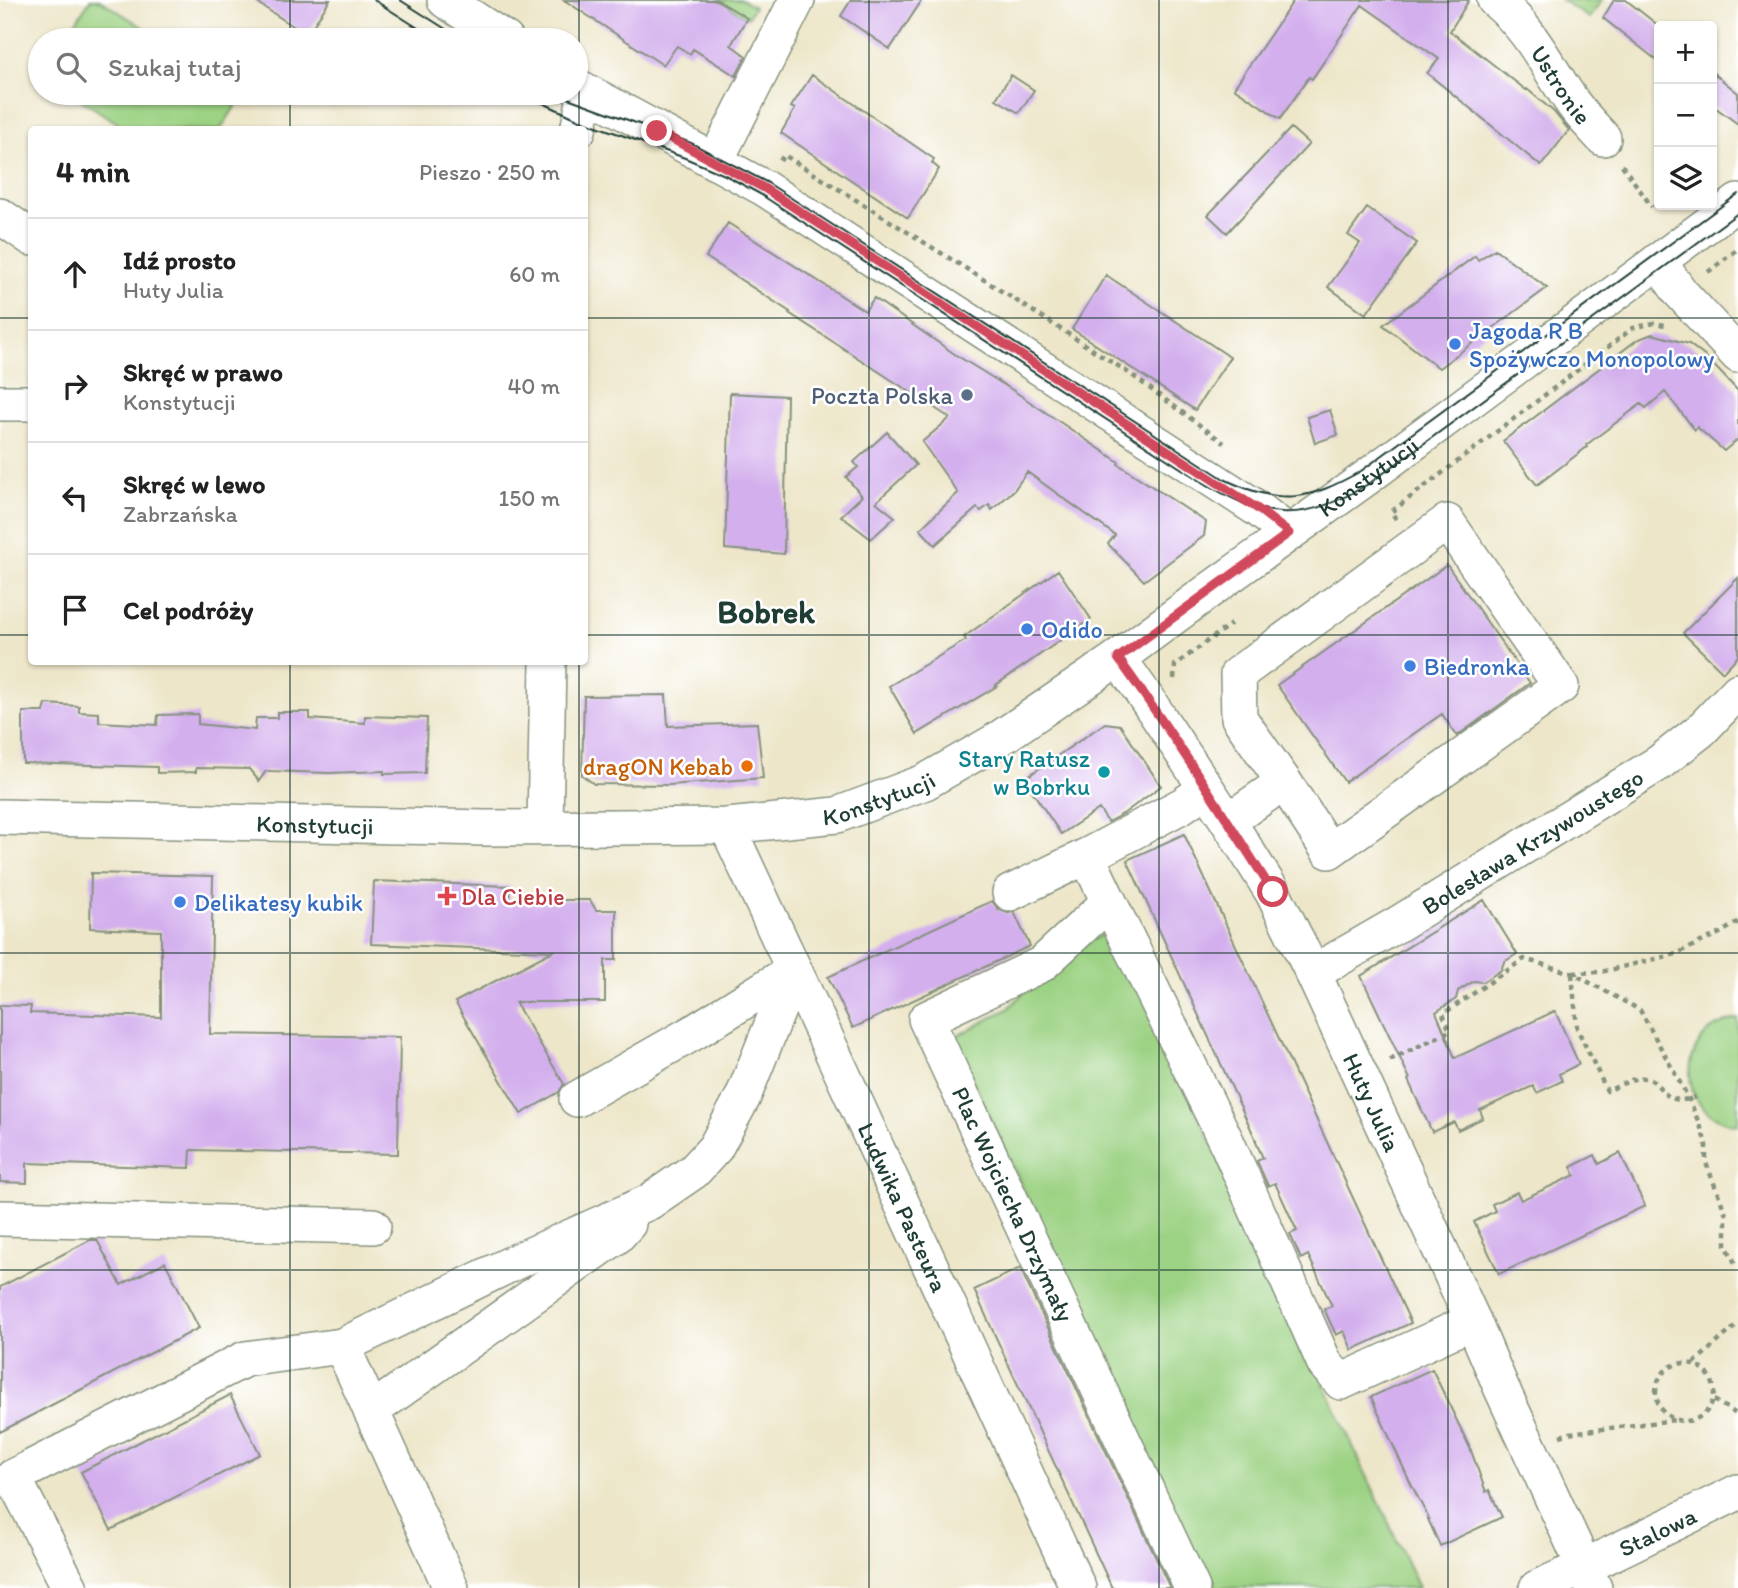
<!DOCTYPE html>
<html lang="pl">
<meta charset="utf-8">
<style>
body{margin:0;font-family:Itim,sans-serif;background:#f6f6f6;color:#222}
.controls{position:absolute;right:21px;top:21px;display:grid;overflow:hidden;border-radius:7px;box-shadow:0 2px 5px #0004}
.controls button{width:63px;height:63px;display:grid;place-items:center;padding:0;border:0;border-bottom:2px solid #e0e0e0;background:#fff;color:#222;font:35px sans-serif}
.stop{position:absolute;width:21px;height:21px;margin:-16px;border:5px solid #d1495b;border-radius:50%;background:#fff}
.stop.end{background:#d1495b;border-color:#fff;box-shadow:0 2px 7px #0008}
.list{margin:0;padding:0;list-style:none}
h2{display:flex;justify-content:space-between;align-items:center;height:91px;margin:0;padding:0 28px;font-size:30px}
h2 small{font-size:23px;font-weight:400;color:#767676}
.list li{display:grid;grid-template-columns:46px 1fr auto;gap:21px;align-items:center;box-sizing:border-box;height:112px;padding:0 28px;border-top:2px solid #e0e0e0}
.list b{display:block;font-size:26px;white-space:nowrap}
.list p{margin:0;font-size:23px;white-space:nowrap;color:#767676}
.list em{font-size:23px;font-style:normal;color:#767676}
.icon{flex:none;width:38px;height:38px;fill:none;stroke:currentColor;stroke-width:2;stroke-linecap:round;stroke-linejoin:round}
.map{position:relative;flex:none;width:1738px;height:1588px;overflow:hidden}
.search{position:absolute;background:#fff;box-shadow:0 2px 5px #0004;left:28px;top:28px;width:560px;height:77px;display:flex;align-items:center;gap:18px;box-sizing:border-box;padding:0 24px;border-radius:38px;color:#767676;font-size:26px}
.panel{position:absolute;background:#fff;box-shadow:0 2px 5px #0004;left:28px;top:126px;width:560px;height:539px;border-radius:7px}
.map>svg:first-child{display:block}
.green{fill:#9cd283;stroke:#5e885c;stroke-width:2}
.building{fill:#d3afed}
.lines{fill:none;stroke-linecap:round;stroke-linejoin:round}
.minor-casing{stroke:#86927e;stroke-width:38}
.path{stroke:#86927e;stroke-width:4.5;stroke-dasharray:5 5;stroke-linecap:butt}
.minor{stroke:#fff;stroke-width:35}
.tram{stroke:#1f3d34;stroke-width:2}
.route{stroke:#d1495b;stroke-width:9}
.grid{fill:none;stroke:#1f3d34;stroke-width:2;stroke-opacity:0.55}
.shop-dot{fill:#3f7fe0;stroke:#fff;stroke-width:2.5}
.service-dot{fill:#5c6f8a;stroke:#fff;stroke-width:2.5}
.food-dot{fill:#e8710a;stroke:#fff;stroke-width:2.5}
.culture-dot{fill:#0f9aa8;stroke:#fff;stroke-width:2.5}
.health-dot{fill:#e0444e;stroke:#fff;stroke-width:2.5}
.labels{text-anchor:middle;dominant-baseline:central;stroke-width:5;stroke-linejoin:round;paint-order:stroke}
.street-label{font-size:24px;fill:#1f3d34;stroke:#fff}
.shop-label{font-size:24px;fill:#366cbe;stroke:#fff;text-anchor:start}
.service-label{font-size:24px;fill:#4e5e75;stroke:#fff;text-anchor:end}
.culture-label{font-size:24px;fill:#0d838f;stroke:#fff;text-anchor:end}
.food-label{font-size:24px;fill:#c56008;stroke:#fff;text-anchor:end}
.health-label{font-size:24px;fill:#be3a42;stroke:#fff;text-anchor:start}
.district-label{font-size:32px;font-weight:bold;fill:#1f3d34;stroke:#fff}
</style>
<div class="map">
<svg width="1738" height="1588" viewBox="0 0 1738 1588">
<rect width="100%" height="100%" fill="#fff"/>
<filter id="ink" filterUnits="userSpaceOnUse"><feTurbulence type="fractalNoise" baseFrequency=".0143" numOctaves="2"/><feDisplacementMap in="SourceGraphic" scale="14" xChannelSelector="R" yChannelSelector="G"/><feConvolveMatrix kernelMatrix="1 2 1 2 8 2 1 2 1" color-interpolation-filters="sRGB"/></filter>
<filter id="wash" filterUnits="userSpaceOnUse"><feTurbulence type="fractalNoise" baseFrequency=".00686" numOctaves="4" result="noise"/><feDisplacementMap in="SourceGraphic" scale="28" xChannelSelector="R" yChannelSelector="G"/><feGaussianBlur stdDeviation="1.57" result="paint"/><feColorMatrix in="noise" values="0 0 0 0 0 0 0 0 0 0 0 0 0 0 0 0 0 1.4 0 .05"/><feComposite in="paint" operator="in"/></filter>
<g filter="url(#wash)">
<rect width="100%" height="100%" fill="#ede6c9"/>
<path class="green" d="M90,0H100L163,40H64Z
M717,0H742L754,7L747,18Z
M1561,0H1602L1589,18Z
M70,93H69H244L220,130L127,129Z
M1112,929L1419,1588H1208L953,1038L1008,1009L1050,964Z
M1735,1019H1738V1125C1722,1122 1706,1115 1697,1100C1685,1080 1689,1051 1706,1034C1714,1026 1724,1023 1735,1019Z"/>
<g id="blocks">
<path class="building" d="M253,0H330L307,35Z
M564,0H717L747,18L731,45L746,56L736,76L693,49L690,54L677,46L663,65Z
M851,0H922L890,49L841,16Z
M1294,0H1469L1450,31L1526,90L1527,89L1554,112L1569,130L1541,166L1427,73L1439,59L1362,5L1312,79L1309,77L1280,119L1234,88Z
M1614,0H1626L1659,26V62L1603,18Z
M1712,72L1738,93V124L1712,105Z
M812,75L934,159L932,163L939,169L908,218L781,133L795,109L791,107Z
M1011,75L1034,90L1019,113L996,99Z
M1291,128L1309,144L1227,233L1208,215Z
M1367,208L1417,243L1366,314L1328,287L1360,243L1348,235Z
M728,223L865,311L874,298L956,355L1014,391L1119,462L1118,464L1206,522L1204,536L1144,581L1108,544L1115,535L1027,472L1014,490L992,510L989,505L981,511L977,508L935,545L920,529L958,493L922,442L950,418L789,313L790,312L706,257Z
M1495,249L1547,288L1439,368L1383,325L1475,256L1478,260Z
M1106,275L1230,357L1195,410L1072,329Z
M1652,334L1689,344L1707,358L1738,391V439L1724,451L1697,427L1695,430L1665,392L1646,408L1641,404L1586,445L1587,447L1537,485L1503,441L1637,340Z
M730,393L787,396L784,554L725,549Z
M1330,410L1338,435L1315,443L1307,417Z
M887,432L916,465L876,502L895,517L871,539L841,516L862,496L846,477L858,467L854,462Z
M1447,565L1530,683L1457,736L1442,714L1345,782L1277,685Z
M1058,570L1091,619L996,685L997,686L917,734L889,686L966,640L964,637Z
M1738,578V656L1723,672L1683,633Z
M666,695L668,726L757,723L763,778L669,785L594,784L582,775L584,696Z
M46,704L79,706V712L99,713V722L157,725L158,715L198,714V724L255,730L256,718H277V712H310V719L365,723V716L427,718L425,773L384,774V771L329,773L266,771L259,781L249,769L196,768V772L157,773V767L23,763V712H44Z
M1105,723L1120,725L1161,786L1123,814L1108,822L1099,809L1061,834L1024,779Z
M1184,834L1411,1323L1352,1350L1344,1331L1336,1335L1324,1309L1332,1306L1308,1255L1301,1259L1290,1234L1297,1231L1275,1183L1268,1186L1257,1161L1263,1158L1255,1140H1256L1127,860Z
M91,873L213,876L210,1034L400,1037L398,1154L191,1150L190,1168L27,1163V1183L0,1182V1005L31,1006L30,1013L161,1017V931L90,928Z
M374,881L510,886L509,900H590L596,910H616V960H605V1002H515L564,1084L559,1092L521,1114L455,1002L553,951L371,944Z
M1484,900L1517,954L1504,962L1501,970L1483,982L1474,981L1458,991L1456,999L1436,1012L1455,1058L1555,1011L1579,1064L1559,1074L1562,1081L1537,1093L1533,1086L1480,1110L1483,1118L1458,1130L1454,1122L1432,1132L1408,1080L1410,1079L1361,976Z
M992,901L999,910L1008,913L1014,912L1030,946L853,1028L828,977Z
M1620,1153L1645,1206L1499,1274L1474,1222L1495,1211L1492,1204L1517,1192L1521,1200L1575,1175L1571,1167L1595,1155L1599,1164Z
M90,1240H97L121,1285L165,1262L199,1328L0,1432V1287Z
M1020,1268L1170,1588H1112L974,1290Z
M1432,1369L1470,1448L1486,1492L1489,1490L1502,1517L1440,1546L1428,1519H1429L1409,1480L1371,1397Z
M230,1395L260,1454L111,1530L81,1472Z"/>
</g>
</g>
<g filter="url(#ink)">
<use href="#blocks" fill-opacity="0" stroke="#86927e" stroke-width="2"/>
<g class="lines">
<defs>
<g id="minor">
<path d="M445,0L506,40"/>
<path id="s1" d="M1495,0C1531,29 1548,68 1574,105C1583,117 1594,128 1603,138"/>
<path d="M576,86L764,188L1258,509L1289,533"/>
<path d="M578,130L586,93"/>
<path d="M715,162L797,0"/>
<path d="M0,216L32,238"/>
<path d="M1658,261L1680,292L1738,355"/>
<path d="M0,403H32"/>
<path id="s2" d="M1118,658L1140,689L1228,821L1273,893L1313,973L1473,1321L1501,1387L1594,1588"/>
<path id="s3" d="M0,817L486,828L727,826L837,815L925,782L993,743L1118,658L1206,593L1366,478L1738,202"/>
<path d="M1228,821L1284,782L1239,718L1238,674L1447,522L1561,686L1329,851L1284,782"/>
<path id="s4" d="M727,826L836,1060L1078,1588"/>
<path d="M545,827L548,662"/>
<path d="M1010,893L1087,856"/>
<path d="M1109,902L1087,856L1183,805L1206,789"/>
<path id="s5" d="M1313,973L1398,924L1659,763L1701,730L1738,691"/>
<path d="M577,1099L696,1031L794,970"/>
<path d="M0,1218L373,1226"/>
<path d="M371,1411L617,1236L628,1224"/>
<path d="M70,1588L13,1477L245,1359L342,1346"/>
<path d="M451,1588L342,1346L515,1262L649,1202L694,1171L715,1148L743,1097L794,970"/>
<path d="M1192,1588L926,1019L1042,964L1109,902L1227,1143L1325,1364L1341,1382L1473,1321"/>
<path id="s6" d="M1537,1588L1584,1567L1738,1492"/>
</g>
</defs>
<use href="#minor" class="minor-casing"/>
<path class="path" d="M780,161L784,155L978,276L1129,373L1224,443
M1622,165L1652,207
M1708,272L1738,249
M1396,519L1391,512L1633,328L1654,323L1665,325
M1174,679L1175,665L1231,624
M1573,973L1601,972L1676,954L1720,933L1738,922
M1572,974L1577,1028L1607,1091C1617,1087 1628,1080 1638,1078C1665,1074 1657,1110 1696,1097
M1390,1060L1450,1031L1443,1014L1524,959L1572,973L1640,1010L1689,1099L1701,1128L1706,1144V1163L1726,1214V1245L1735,1263L1738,1266
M1656 1392a29 29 0 1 1 58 0a29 29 0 1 1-58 0Z
M1694,1363L1738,1324
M1714,1400L1738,1415
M1560,1436L1570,1433L1675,1420"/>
<use href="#minor" class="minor"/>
<path class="tram" d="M374,0L437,40
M400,0L463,40
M521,93L580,120L685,158L725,175L760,194L1199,480C1266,521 1302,524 1370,483L1738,213
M554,93L691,143L768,183L1224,479C1280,506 1308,501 1361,471L1738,194"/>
</g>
</g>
<g class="lines" filter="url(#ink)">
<path class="route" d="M657,131L764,188L1258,509L1289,533L1118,658C1173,734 1223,813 1273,892"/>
</g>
<path class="grid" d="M290,0V40M579,0V130M869,0V1588M1159,0V1588M1448,0V1588M290,93V130M0,318H32M584,318H1738M0,635H32M584,635H1738M290,662V1588M579,662V1588M0,953H1738M0,1270H1738"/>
<g class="shop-dot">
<circle cx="1455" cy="344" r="7"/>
<circle cx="1027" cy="629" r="7"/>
<circle cx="1410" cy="666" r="7"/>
<circle cx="180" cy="902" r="7"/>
</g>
<circle class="service-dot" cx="967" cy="395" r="7"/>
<circle class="food-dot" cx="747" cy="766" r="7"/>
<circle class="culture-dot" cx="1104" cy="772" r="7"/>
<path class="health-dot" d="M443.5 885.5h7v7h7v7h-7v7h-7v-7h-7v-7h7z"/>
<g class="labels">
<g class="street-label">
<text stroke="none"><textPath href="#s1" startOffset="108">Ustronie</textPath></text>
<text stroke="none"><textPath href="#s3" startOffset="1470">Konstytucji</textPath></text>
<text stroke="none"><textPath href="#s3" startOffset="882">Konstytucji</textPath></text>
<text stroke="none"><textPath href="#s3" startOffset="315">Konstytucji</textPath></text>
<text stroke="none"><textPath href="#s5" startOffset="256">Bolesława Krzywoustego</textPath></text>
<text stroke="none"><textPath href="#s2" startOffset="513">Huty Julia</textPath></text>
<text transform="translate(1013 1204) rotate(65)">Plac Wojciecha Drzymały</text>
<text stroke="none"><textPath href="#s4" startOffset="420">Ludwika Pasteura</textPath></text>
<text stroke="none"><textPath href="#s6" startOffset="133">Stalowa</textPath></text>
</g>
<g class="shop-label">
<text x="1469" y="330">Jagoda R B<tspan x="1469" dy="28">Spożywczo Monopolowy</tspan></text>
<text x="1041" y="629">Odido</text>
<text x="1424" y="666">Biedronka</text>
<text x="194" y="902">Delikatesy kubik</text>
</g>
<g class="service-label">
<text x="953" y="395">Poczta Polska</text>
</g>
<g class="culture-label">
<text x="1090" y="758">Stary Ratusz<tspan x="1090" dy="28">w Bobrku</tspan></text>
</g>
<g class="food-label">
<text x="733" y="766">dragON Kebab</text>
</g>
<g class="health-label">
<text x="461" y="896">Dla Ciebie</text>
</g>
<g class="district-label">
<text x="766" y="612">Bobrek</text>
</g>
</g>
</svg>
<div class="controls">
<button>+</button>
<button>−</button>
<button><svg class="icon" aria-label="layers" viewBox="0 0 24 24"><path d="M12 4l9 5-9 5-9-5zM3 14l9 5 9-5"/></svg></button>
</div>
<div class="stop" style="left:1273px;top:892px"></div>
<div class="stop end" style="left:657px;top:131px"></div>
<div class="search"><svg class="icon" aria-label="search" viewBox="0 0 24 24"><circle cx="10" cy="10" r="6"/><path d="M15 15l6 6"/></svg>Szukaj tutaj</div>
<section class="panel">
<h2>4 min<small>Pieszo · 250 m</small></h2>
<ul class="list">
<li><svg class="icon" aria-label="ahead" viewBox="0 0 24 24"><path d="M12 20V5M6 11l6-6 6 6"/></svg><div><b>Idź prosto</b><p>Huty Julia</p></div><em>60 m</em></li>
<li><svg class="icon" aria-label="right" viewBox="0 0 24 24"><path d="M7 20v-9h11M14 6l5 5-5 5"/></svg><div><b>Skręć w prawo</b><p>Konstytucji</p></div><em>40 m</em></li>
<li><svg class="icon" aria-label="left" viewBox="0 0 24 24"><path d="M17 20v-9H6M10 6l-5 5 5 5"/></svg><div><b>Skręć w lewo</b><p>Zabrzańska</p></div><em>150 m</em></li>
<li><svg class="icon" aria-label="arrive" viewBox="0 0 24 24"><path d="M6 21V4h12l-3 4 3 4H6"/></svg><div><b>Cel podróży</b></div></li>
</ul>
</section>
</div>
